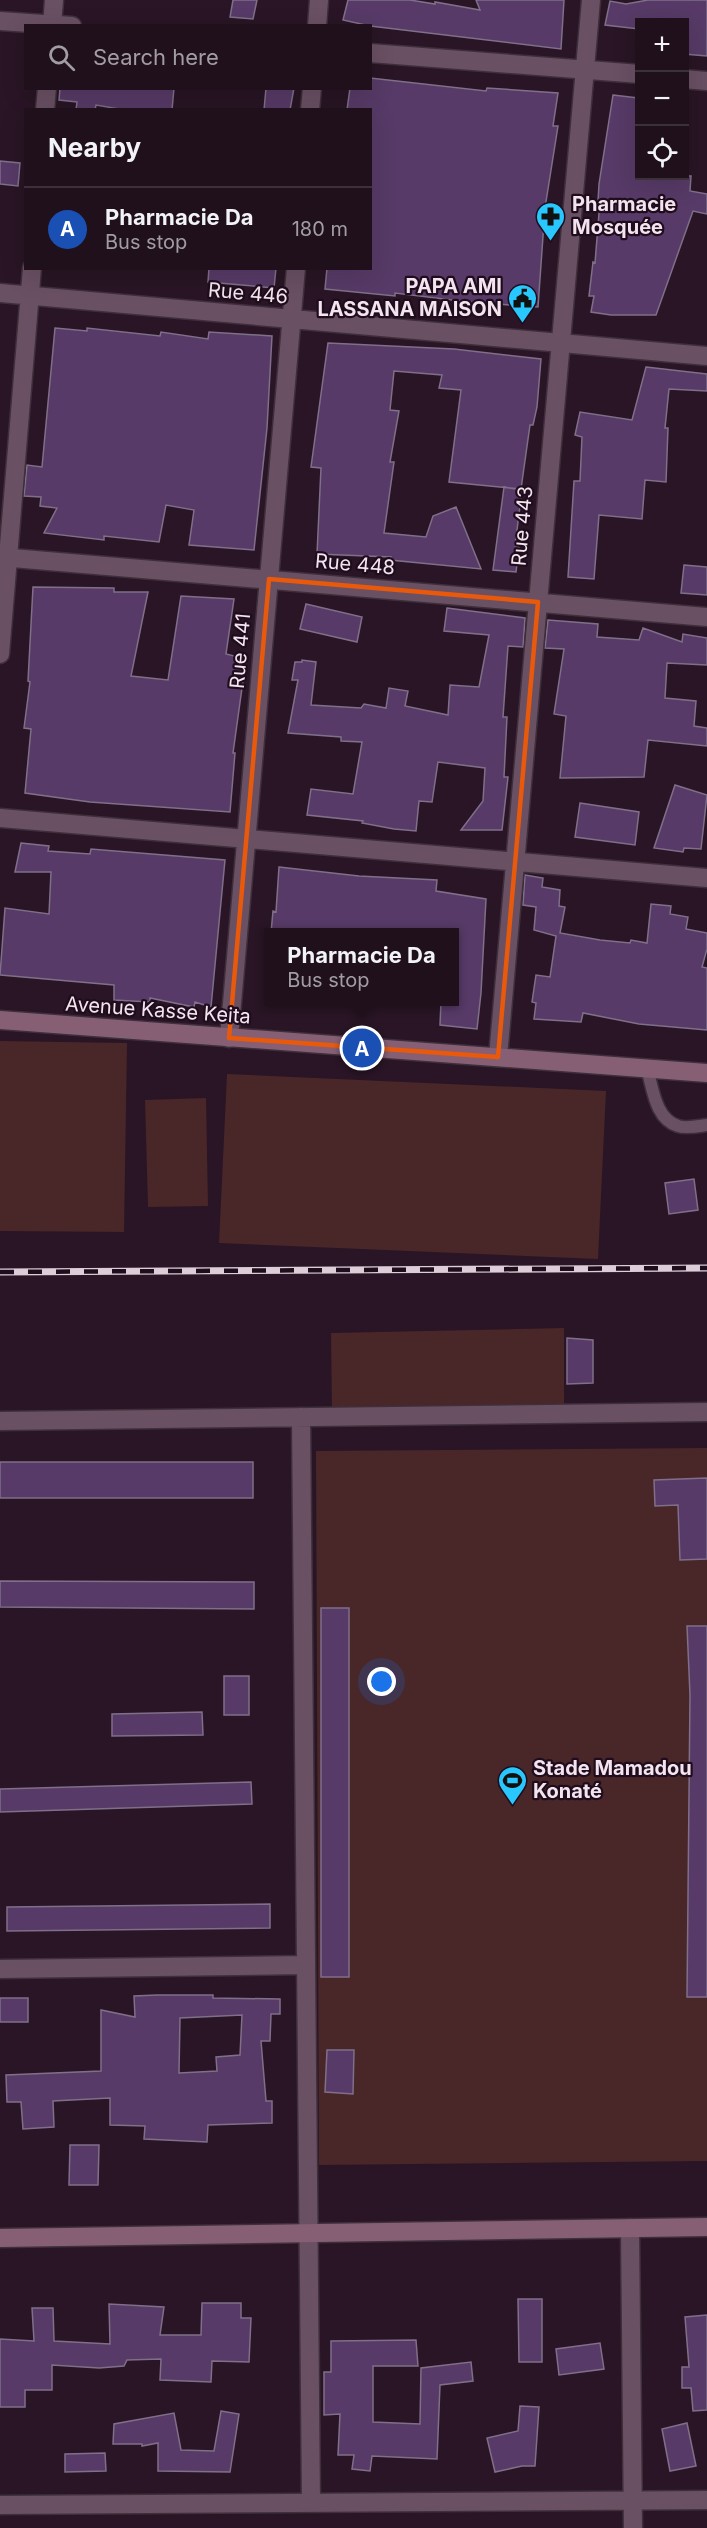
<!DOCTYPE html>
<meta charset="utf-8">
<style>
body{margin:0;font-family:Inter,sans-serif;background:#2c1e29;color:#f1f3f6}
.controls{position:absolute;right:18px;top:18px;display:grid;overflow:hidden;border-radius:0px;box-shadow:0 6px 24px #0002}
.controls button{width:54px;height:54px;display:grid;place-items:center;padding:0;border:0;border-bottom:2px solid #3c303b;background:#1f101c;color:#f1f3f6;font:30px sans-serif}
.you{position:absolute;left:382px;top:1682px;width:21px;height:21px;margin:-15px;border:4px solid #fff;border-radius:50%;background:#1a73e8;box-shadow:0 0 0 9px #1a73e833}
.badge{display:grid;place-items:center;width:39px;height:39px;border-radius:50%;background:#ea580c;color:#fff;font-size:20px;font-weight:700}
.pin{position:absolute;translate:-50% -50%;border:3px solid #fff;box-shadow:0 2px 6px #0006}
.popup{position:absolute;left:264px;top:928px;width:195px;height:78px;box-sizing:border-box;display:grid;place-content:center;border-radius:0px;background:#1f101c;filter:drop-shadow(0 2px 4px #0005);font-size:20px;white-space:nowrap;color:#a19da3}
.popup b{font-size:22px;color:#f1f3f6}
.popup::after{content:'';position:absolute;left:50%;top:100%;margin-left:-12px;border:12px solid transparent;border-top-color:#1f101c}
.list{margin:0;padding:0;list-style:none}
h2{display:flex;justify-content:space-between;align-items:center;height:78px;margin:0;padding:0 24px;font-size:26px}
h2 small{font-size:20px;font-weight:400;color:#a19da3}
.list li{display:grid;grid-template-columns:39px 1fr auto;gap:18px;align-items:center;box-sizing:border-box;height:84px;padding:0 24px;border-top:2px solid #3c303b}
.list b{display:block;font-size:22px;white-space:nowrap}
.list p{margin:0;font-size:20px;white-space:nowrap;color:#a19da3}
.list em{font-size:20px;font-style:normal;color:#a19da3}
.icon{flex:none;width:33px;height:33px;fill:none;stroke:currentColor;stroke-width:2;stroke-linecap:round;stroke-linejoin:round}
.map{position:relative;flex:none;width:707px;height:2528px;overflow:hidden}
.search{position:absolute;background:#1f101c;box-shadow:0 6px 24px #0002;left:24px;top:24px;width:348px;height:66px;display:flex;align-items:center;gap:15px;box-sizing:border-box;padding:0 21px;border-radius:0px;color:#a19da3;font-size:22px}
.panel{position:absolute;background:#1f101c;box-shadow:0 6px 24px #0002;left:24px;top:108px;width:348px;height:162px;border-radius:0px}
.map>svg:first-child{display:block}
.green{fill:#492628}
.building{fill:#573a67;stroke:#7f6f89;stroke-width:1.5;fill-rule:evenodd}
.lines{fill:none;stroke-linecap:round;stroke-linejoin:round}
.lane-casing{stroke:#3e2f3b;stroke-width:15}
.street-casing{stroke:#3e2f3b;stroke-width:21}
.secondary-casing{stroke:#3e2f3b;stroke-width:21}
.lane{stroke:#695063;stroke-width:12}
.street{stroke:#695063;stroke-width:18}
.secondary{stroke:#865f75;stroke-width:18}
.rail-casing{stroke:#dccdd8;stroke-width:7}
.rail{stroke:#1f0c1c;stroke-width:4.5;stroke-dasharray:14;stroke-linecap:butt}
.marked{fill:none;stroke:#e8590c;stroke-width:4.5;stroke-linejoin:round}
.labels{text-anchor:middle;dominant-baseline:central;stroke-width:4.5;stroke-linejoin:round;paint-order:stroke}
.poi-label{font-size:20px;font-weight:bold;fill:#f3e4ef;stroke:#1f0c1c;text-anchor:start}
.street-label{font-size:20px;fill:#f3e4ef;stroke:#1f0c1c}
</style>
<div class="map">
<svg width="707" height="2528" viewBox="0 0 707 2528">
<rect width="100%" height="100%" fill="#291525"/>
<path class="green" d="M0,1041L127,1043L124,1232L0,1231Z
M227,1074L606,1091L598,1259L219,1243Z
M206,1098L208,1206L148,1207L145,1100Z
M564,1328V1407L332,1413L331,1333Z
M707,1448V2161L319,2165L316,1451Z"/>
<path class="building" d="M233,0H257L253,19L230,17Z
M348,0H410L435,4V2L480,10L476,0H564L561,49L370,26L343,20Z
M648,0H707V56L684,54V22H639V29L605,25L610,1L626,4Z
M370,78L486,91L487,88L558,93L553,126H558L545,208L538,307L469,302L395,293V296L325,289L327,268H370V110H347L350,88H370Z
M60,88H174L172,110H125L96,105L95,110H76L77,102L59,100Z
M266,88H294L290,110H264Z
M613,95L638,98L636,126L639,124V176H691L690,191L707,194V214L693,211L656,315H611L591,312L594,296H589L593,262L595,263L600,201H598L599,184Z
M0,161L20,163L18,186L0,184Z
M209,268H276L274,288L208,282Z
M55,328L87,331V328L160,336L161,332L208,339L209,332L272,336L267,428L254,550L189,545L194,510L166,505L159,542L104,536V540L44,533L57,508L40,506L41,497L24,496L27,465L42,467Z
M328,343L454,349L541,359L537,407L533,425H530L521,489L449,482L461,390L439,388L442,375L394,371L390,410L399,411L390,462H394L384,533L426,537L433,516L456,507L481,569L390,560L391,557L317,554L321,468L311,467Z
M646,367L707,374V391L669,389L665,428H668L666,482L645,480L642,519L599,515L594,579L568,577L574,481H580L582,437L575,435L580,412L632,420Z
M504,487L522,490L515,546L519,547L516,572L493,570Z
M684,565L707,567V595L681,593Z
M33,587L114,588V592H148L131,676L168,680L181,596L234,599L226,654L246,659L233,753H235L230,812L90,802L25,793L31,729L24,728L30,682L28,681Z
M306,604L362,617L357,642L300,629Z
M447,608L525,618L523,647L508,646L503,717H507L504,777H508L502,830H461L483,801L485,768L438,762L432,802L419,801L416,831L394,829L362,823L363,821L307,815L311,789L353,794L362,742L341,741V737L288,733L298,680H292L295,662H302V660L316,662L311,705L361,708L364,704L386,708L389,688L408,691L405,706L448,715L450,685L479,687L489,635L444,631Z
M548,620L598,624L597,637L639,640L643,628L682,642L683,634L707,638V665L667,663L665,698L696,701L694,726L707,728V746L648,740L644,777L560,778L566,716L554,714L564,649L545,648Z
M675,785L707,795L701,849L684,848L683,852L654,848Z
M580,803L639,812L635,845L575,837Z
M21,843L49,846L48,851L90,854L91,849L225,860L211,1007L195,1002L194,1007L150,998V1002L114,1000V985L0,975L5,908L49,914L51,872H15Z
M279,867L359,876L437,880L436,891L486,899L481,993L477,1029L440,1025L441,1002H455V933H271L273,911L276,912Z
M525,875L543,878L542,887L560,890L559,906L565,907L560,933L600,940L630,943L631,940L647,943L651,904L671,906L670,914L688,917L686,929L707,933V949L702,967L707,968V1030L639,1024L583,1013L581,1022L534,1019L536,1003L532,1002L536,975L550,977L556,936L534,930L536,907L523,905Z
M694,1179L698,1210L669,1214L665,1183Z
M567,1338L593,1340V1383L567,1384Z
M0,1462H253V1498H0Z
M707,1478V1559L680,1560L678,1505L655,1506L654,1480Z
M0,1581L254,1582V1609L0,1607Z
M321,1608H349V1977H321Z
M687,1626H707V1997H687L690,1695Z
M224,1676H249V1715H224Z
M202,1712L203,1735L112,1736V1714Z
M251,1782L252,1804L0,1812V1789Z
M270,1904V1928L7,1931V1907Z
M157,1995H213V1998L280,1999V2014H271L270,2041H261L266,2101H272V2123L208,2125L207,2142L144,2139L145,2126L110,2125V2098L53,2101L54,2127L23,2129L21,2102H7L6,2075L101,2071V2010L135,2017L134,1996ZM242,2015L240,2055L216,2057L217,2071L179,2073L180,2018Z
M0,1998H28V2022H0Z
M327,2050H354L353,2094L325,2092Z
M70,2145H99L98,2185H69Z
M518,2299H542V2362H519Z
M202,2303H241V2318H251L249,2362L212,2361L211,2382L160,2380L161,2359L127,2360L124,2366L99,2368L52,2365V2390H25V2407H0V2339L34,2341L32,2308H53L54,2341L110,2344L109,2304L164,2307L160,2335H201Z
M707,2315V2410L693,2411L691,2388H682V2367H689L685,2317Z
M416,2340L418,2366H373V2422L420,2424L421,2368L471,2362L473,2381L440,2385L437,2459L372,2456L370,2471L352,2469L354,2455H338L340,2414L324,2415V2372H331V2341Z
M600,2343L604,2369L559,2375L556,2349Z
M520,2406L539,2407L535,2466H522L495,2472L487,2438L518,2431Z
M221,2411L239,2414L230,2472L158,2471V2443L142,2446V2444H113L114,2424L174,2413L181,2450L214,2451Z
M687,2423L696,2466L670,2471L662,2429Z
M105,2453L106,2471L65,2472V2454Z"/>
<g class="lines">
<defs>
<path id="lane" d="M647,1069C653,1088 655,1119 678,1126C686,1129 699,1126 707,1125"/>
<path id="street" d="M0,21L72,26
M52,26L54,0
M317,26L319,0
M370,53L640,74
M684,79L707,81
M45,110L47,88
M310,110L312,88
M0,293L707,356
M0,557L707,617
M0,654L32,268
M0,818L707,878
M229,1038L296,268
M498,1057L591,0
M301,1417L311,2503
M0,1421L707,1412
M0,1969L306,1965
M630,2228L633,2528
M0,2505L707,2500"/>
<path id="secondary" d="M0,1020L707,1073
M0,2238L707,2227"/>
</defs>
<use href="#lane" class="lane-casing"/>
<use href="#street" class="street-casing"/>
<use href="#secondary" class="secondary-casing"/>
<use href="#lane" class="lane"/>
<use href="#street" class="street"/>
<use href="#secondary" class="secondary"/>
<defs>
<path id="rail" d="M0,1272L707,1268"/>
</defs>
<use href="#rail" class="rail-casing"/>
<use href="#rail" class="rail"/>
</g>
<path class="marked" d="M269,579L538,602L498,1057L229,1038Z"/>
<defs>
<symbol id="pharmacy-pin" viewBox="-11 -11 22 30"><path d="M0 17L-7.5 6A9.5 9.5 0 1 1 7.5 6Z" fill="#28c8ff" stroke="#1f0c1c"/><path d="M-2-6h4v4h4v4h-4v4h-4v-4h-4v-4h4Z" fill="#111"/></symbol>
<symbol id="civic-pin" viewBox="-11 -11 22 30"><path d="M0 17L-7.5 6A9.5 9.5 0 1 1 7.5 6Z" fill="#28c8ff" stroke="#1f0c1c"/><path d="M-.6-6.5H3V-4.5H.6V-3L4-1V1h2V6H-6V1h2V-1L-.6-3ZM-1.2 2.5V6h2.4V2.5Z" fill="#111"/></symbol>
<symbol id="stadium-pin" viewBox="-11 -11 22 30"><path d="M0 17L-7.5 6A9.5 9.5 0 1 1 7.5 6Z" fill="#28c8ff" stroke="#1f0c1c"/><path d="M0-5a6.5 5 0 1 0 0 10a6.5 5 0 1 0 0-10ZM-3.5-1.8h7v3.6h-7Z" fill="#111"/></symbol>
</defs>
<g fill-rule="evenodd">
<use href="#pharmacy-pin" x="534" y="200" width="33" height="45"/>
<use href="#civic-pin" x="506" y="282" width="33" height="45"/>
<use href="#stadium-pin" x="496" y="1764" width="33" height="45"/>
</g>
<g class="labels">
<g class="poi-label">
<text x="572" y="204">Pharmacie<tspan x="572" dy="23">Mosquée</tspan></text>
<text x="502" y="286" text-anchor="end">PAPA AMI<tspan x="502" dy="23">LASSANA MAISON</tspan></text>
<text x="533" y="1768">Stade Mamadou<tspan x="533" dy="23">Konaté</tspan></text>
</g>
<g class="street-label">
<text transform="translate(248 293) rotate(5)">Rue 446</text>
<text transform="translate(522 526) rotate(-85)">Rue 443</text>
<text transform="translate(355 564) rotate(5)">Rue 448</text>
<text transform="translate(240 651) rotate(-85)">Rue 441</text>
<text transform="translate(158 1010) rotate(4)">Avenue Kasse Keita</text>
</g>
</g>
</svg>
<div class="controls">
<button>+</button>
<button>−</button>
<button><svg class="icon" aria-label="locate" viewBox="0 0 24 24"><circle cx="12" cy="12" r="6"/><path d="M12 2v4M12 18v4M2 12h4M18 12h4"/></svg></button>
</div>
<div class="you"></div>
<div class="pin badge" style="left:362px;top:1048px;background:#1a4fb4">A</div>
<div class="popup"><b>Pharmacie Da</b>Bus stop</div>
<div class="search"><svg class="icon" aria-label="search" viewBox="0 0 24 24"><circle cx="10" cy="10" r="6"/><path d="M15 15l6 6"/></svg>Search here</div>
<section class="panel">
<h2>Nearby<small></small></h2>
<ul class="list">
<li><span class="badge" style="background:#1a4fb4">A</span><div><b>Pharmacie Da</b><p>Bus stop</p></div><em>180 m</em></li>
</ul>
</section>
</div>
